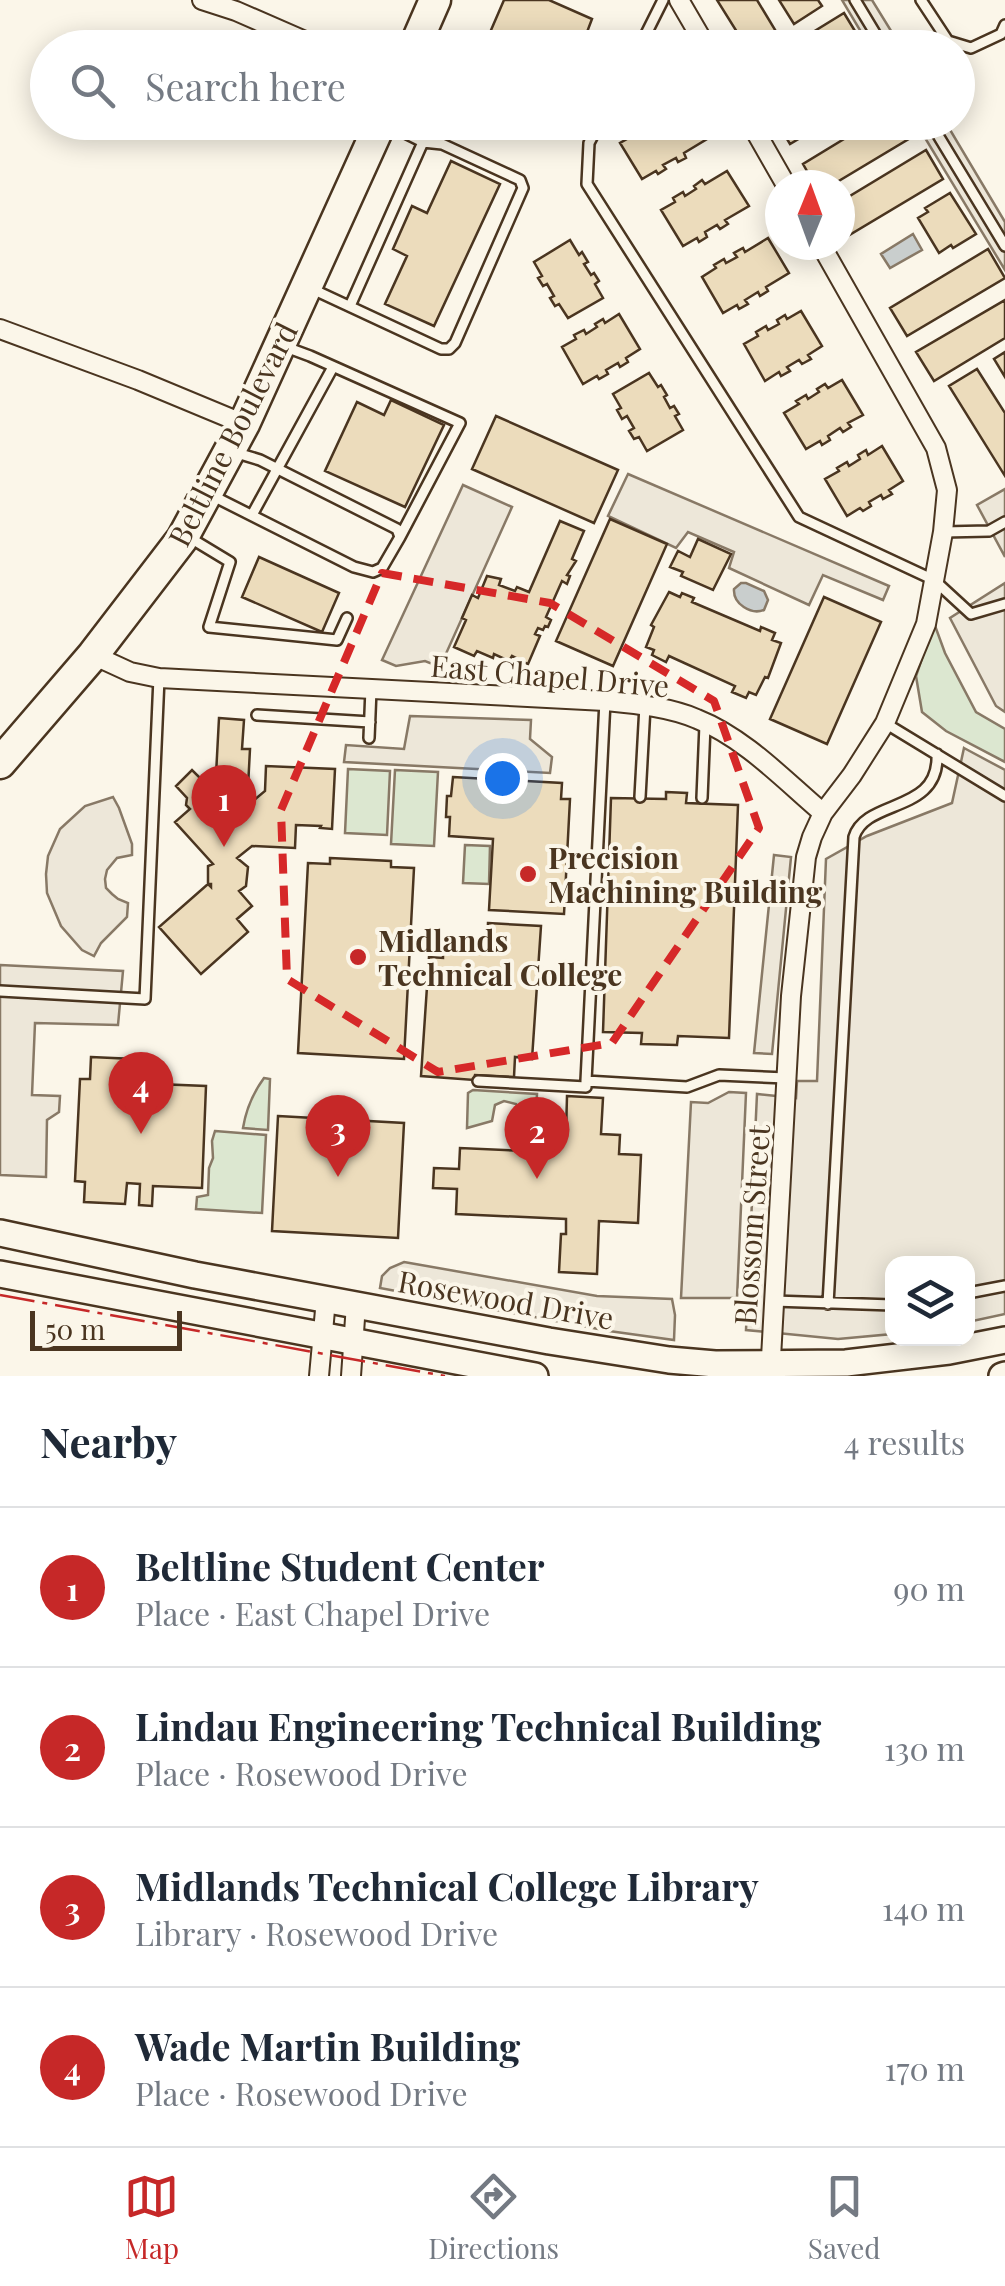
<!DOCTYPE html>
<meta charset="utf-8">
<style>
body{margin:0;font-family:"Playfair Display",serif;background:#f6f6f7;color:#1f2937}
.controls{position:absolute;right:30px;bottom:30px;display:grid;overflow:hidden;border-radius:20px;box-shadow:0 5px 25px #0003}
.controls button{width:90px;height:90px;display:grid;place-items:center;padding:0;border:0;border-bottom:2px solid #e0e1e3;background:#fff;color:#1f2937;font:50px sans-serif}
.compass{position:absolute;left:765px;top:170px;width:90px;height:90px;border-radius:50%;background:#fff;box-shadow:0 5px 25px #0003;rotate:1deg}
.scale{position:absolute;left:30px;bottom:25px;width:152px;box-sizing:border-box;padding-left:10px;border:5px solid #4a3520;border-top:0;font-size:28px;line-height:35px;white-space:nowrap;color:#4a3520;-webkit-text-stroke:8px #fbf6e9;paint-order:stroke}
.you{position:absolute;left:502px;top:778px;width:35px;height:35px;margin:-25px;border:8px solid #fff;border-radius:50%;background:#1a73e8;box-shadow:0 0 0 15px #1a73e833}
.badge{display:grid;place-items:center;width:65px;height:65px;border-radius:50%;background:#c62828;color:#fff;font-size:32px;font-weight:700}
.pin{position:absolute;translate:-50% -82px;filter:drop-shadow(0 2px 5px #0008)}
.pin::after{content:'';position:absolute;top:52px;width:35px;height:30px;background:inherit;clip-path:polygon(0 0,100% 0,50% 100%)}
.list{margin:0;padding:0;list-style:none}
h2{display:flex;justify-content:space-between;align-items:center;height:130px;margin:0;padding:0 40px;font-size:42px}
h2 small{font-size:32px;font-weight:400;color:#747a83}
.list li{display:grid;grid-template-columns:65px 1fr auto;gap:30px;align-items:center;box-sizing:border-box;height:160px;padding:0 40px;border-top:2px solid #e0e1e3}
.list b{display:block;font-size:38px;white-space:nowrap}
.list p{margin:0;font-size:32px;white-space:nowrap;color:#747a83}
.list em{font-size:32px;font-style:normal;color:#747a83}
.icon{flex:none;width:55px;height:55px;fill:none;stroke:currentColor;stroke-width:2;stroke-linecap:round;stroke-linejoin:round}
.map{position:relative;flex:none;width:1005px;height:1376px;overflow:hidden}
.search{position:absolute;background:#fff;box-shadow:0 5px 25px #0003;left:30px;right:30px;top:30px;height:110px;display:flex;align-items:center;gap:25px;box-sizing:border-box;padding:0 35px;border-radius:55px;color:#747a83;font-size:38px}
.sheet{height:770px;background:#fff}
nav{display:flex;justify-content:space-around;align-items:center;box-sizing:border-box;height:140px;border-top:2px solid #e0e1e3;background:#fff;font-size:28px;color:#747a83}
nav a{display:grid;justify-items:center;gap:5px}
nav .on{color:#c62828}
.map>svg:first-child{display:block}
.green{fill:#dce7d0;stroke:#887966;stroke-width:2.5}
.parking{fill:#ede7d9;stroke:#887966;stroke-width:2.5}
.water{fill:#c9cecd;stroke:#887966;stroke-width:2.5}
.building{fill:#ecdcbc;stroke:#4a3520;stroke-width:2.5}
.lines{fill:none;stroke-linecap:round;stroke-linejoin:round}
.lane-casing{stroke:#4a3520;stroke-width:14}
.street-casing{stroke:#4a3520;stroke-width:22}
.secondary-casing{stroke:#4a3520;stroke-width:30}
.primary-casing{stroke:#4a3520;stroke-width:35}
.lane{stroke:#fbf6e9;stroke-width:9}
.street{stroke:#fbf6e9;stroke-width:18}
.secondary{stroke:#fbf6e9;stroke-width:25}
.primary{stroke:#fbf6e9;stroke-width:30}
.power{stroke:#c62828;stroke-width:2.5;stroke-dasharray:35 8 5 8;stroke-linecap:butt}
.marked{fill:none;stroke:#d62828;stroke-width:8;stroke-dasharray:20 12;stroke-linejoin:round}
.poi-dot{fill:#c62828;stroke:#fbf6e9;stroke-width:4}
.labels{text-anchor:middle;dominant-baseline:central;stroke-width:8;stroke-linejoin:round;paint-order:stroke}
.street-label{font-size:30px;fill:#4a3520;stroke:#fbf6e9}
.poi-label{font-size:30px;font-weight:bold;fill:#4a3520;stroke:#fbf6e9;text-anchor:start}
</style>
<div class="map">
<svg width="1005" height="1376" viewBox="0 0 1005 1376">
<rect width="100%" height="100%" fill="#fbf6e9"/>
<path class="green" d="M934,623L945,653L976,712L1005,729V762L946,731L922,712L916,676Z
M348,769L390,771L387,835L345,833Z
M395,770L438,772L434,846L391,844Z
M465,845L490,846L489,884L463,883Z
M264,1078L270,1079L268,1130L243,1128C246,1109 253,1093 264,1078Z
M473,1090L537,1094L536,1111L522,1114L516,1104L504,1101L495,1105L492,1121L467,1128L468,1093Z
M215,1131L266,1135L262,1213L196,1209L197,1197L208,1195L209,1168L213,1158L212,1141Z"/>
<path class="parking" d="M842,0H872L901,47H870Z
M916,123H946L1005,222V270Z
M628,474L889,586L883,600L823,575L809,605L729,568L734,552L688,532L676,548L608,516Z
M463,485L512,507L440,667L425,661L396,666L382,660Z
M1005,489V557L977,505Z
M1005,583V712L996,706L950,618Z
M410,716L531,720L530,739L552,757L550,773L344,762L346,745L404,749Z
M964,748L1005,770V1314L968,1322V1264H892V1334L838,1339L746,1330L757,1094L796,1098L797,1081H817L826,859L867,836L952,803Z
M113,797L119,808L132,844V855L117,858L107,870L105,879L106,888L112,894L118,899L128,903L127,917L101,943L94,956L82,950L61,926L47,893L46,874L48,856L60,829L85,806Z
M774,855L791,857L772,1054L754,1053Z
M0,965L123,971L118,1025L35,1023L32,1095L60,1096L59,1112L47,1120L46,1177L0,1175Z
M729,1092L746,1093L737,1298H681L691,1102L708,1103Z
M404,1262L597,1296L672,1299L675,1315L674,1340L609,1331L380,1288L382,1276L390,1268Z"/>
<path class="water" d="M913,234L922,250L890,268L881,254Z
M741,583H746L764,591L768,600L764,610C751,615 733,604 734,589Z"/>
<path class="building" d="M504,0H549L592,19L581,48H561L539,38L535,48H491L485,44Z
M717,0H757L777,33L754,48H747Z
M779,0H818L822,6L794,24Z
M844,13L861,41L851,48H787Z
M654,122H697L707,139L684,153L686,158L678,162L676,158L663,165L666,169L658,174L656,171L642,179L620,143L634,135L632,131L642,125L644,129Z
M777,122H827L790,144Z
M872,122H910L917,134L832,185H815L803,164Z
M926,150L943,179L846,237L840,228V202Z
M451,161L500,184L434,326L385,304L407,256L393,249L412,206L427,213Z
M727,171L749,206L725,220L728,224L720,229L717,225L705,232L707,237L699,242L697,238L683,246L661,210L675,202L673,198L683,192L685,196L696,189L694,186L702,180L705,184Z
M950,193L976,234L953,248L951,245L939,253L918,218L928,212L925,208Z
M768,238L789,273L766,287L768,291L760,296L758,292L745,300L748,304L739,309L737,305L723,313L702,277L716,268L714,265L724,259L726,263L737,257L734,253L743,248L745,252Z
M570,240L579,255L582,252L588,262L584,264L591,275L594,273L599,281L595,284L603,298L568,318L559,304L555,306L550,298L554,296L547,284L543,286L538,278L542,276L534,262Z
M988,249L1005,278L907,336L890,308Z
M1005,300V338L934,381L916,352Z
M801,311L822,346L808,355L811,359L802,364L799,360L787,367L790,371L781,376L779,372L765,381L744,344L758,336L756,332L766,326L768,330L779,324L777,320L785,315L787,319Z
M619,314L640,349L626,358L628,362L620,367L618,363L606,370L608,374L599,379L597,376L583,384L562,347L576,339L574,335L584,330L586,334L597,327L595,324L603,319L605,323Z
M1005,352V377L994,359Z
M977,369L1005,413V476L949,386Z
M649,373L658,387L661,385L667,395L664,397L670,408L674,406L679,414L675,416L683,430L647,451L639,437L634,439L629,431L634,428L627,416L622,419L617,410L621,408L613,394Z
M842,380L863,415L848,423L851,427L843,432L840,428L828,436L830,440L822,445L820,441L806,449L784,413L799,404L796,401L806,395L808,399L819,392L817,389L825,384L828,388Z
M391,400L444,425L405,507L325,471L357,402L384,415Z
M496,416L618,470L594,523L472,469Z
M882,446L903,481L889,490L892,494L883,499L881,495L869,502L871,506L863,511L860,508L847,516L825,479L839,471L837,468L847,462L849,466L860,459L858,455L866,450L868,455Z
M610,519L667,544L613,666L556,641Z
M560,521L584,531L572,559L576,561L567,575L570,576L567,584L562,581L546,617L551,620L548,627L545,626L543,630L538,628L535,634L540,636L528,664L512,656L509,661L494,654L493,658L477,651L474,656L454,647L466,620L462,618L472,595L478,598L487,576L501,579L499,585L515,591L517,587L529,592Z
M698,539L731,554L713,590L681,576L683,572L670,567L678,551L690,557Z
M259,557L339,593L322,632L242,597Z
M669,592L680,597L682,593L694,598L692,602L760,631L761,627L775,633L772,640L781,643L768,678L765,677L756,695L749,692L746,698L732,692L735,686L669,656L666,662L652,655L654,650L646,647L654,627L651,625Z
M824,597L881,622L827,744L770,719Z
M219,718L244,720L242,749H250L247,806L265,791L266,766L335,769L332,829L320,828L321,826L296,825L295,848L252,846L237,858L248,867L246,886L239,891L252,906L237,919L248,932L201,974L159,927L208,884L211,887V884H208V866L213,864L175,822L190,809L186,805L187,798L176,786L192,770L203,781H209L216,775Z
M453,777L562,783L561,799H570L564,914L489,910L493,839L449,836L450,817H446L447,796H451Z
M666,792L687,793L686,803L738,805L729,1038L678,1036L677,1045L641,1044L642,1033L603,1032L611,798L666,799Z
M330,858L391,861V867L414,868L404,1059L298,1053L308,863L330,864Z
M488,923L541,926L532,1059L515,1057L514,1077L475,1075L474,1080L421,1076L429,957L443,958V947L487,950Z
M91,1057L134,1059L133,1082L148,1083L149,1062L158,1063L157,1084L206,1086L202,1188L153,1186L152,1206L139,1205L140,1184L127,1183L125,1204L84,1202L85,1182L75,1181L80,1079H90Z
M567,1096L603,1098L601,1134L620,1135L619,1154L641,1155L638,1223L599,1221L597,1274L559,1272L561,1234H566V1219L456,1214L457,1189L433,1188L434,1168L459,1169L460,1148L527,1151L528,1132L566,1133Z
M278,1116L404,1123L398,1238L272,1231Z"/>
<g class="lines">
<defs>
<path id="lane" d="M855,0L884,48
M921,0L948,41L971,48L1001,34L1005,25
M639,48L663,0
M600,122L589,143L587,184L799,517L934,580L971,614L1005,604
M930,122L1005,246
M310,288L441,349H449L455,343L523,188L520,180L442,144L423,142L387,124
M350,306L423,142
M283,346L310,356L460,423L400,537
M213,496L354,567L373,572L382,568L400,537L397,529L260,460L237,453
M252,515L333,367
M943,532L989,531L1005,522
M187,536L230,562L209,627L337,640L347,618
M605,701L586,1081L687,1087L719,1075L786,1078
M257,715L370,722
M885,723L1005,796
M369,738L371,689
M640,797L645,706
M702,798L705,725
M0,991L145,999L159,678
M478,1081L586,1087V1081
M968,1293L1005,1286
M774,1301L892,1305
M828,1304L854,837C866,798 940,814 937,754"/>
<path id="street" d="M202,0L236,11L321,48
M679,0L707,48
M750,122L786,185
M821,245L936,448L947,490L943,532L926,624L885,723L852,775L823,813
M0,329L138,380L244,424
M93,655L130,672L159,678L605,701C635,704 669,707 697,719C745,738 784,780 823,813L812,837L806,857L791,996L770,1376
M319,1376L326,1299
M351,1376L356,1304"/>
<path id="secondary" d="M0,1233L195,1275L549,1341L669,1360L715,1364L846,1363L949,1351L1005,1340
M0,1274L535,1376
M1002,1376L1005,1375"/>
<path id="primary" d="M414,48L435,0
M0,763L93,655L182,539L244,424L381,122"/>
</defs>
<use href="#lane" class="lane-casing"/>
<use href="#street" class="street-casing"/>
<use href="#secondary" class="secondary-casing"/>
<use href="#primary" class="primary-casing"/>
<use href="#lane" class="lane"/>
<use href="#street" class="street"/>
<use href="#secondary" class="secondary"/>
<use href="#primary" class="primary"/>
<path class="power" d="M0,1295L445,1376"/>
</g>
<path class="marked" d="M382,573L550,603L714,701L759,828L612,1043L438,1072L287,979L281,810Z"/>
<g class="poi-dot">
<circle cx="528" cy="874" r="10"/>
<circle cx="358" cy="957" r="10"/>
</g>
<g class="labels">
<g class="street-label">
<text transform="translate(232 434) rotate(-63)">Beltline Boulevard</text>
<text transform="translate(550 675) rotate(5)">East Chapel Drive</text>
<text transform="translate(751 1225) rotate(-86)">Blossom Street</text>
<text transform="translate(506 1299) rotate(10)">Rosewood Drive</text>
</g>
<g class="poi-label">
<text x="548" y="857">Precision<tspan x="548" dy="34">Machining Building</tspan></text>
<text x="378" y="940">Midlands<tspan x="378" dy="34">Technical College</tspan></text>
</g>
</g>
</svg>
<div class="controls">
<button><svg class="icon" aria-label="layers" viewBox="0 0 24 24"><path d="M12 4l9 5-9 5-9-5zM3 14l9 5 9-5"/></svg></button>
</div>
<svg class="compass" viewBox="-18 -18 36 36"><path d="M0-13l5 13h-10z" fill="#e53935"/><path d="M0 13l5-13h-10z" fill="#747a83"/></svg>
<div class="scale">50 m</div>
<div class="you"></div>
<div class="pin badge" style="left:224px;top:847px">1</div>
<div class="pin badge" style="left:537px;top:1179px">2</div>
<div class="pin badge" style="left:338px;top:1177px">3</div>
<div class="pin badge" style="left:141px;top:1134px">4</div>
<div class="search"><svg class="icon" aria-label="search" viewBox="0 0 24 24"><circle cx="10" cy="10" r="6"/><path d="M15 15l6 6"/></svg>Search here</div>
</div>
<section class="sheet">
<h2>Nearby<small>4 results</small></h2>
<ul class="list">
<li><span class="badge">1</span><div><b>Beltline Student Center</b><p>Place · East Chapel Drive</p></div><em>90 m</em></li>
<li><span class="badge">2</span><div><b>Lindau Engineering Technical Building</b><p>Place · Rosewood Drive</p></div><em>130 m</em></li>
<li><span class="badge">3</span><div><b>Midlands Technical College Library</b><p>Library · Rosewood Drive</p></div><em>140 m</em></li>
<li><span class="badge">4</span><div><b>Wade Martin Building</b><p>Place · Rosewood Drive</p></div><em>170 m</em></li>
</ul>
</section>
<nav>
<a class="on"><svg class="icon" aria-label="map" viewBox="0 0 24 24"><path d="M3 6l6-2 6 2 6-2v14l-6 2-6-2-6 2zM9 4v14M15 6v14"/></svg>Map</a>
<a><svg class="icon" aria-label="directions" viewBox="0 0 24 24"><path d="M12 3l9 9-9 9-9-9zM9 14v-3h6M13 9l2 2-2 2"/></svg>Directions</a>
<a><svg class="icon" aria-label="saved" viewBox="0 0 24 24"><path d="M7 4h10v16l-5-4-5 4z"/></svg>Saved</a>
</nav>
